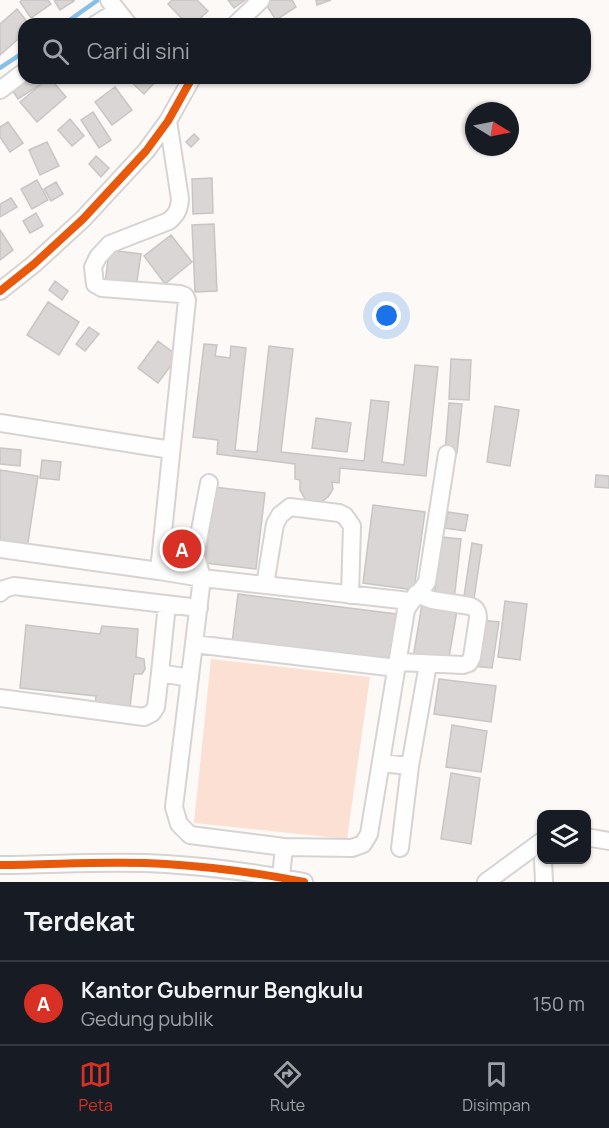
<!DOCTYPE html>
<html lang="id">
<style>
body{margin:0;font-family:Manrope,sans-serif;background:#20242c;color:#f1f3f6}
.controls{position:absolute;right:18px;bottom:18px;display:grid;overflow:hidden;border-radius:12px;box-shadow:0 2px 4px #0004}
.controls button{width:54px;height:54px;display:grid;place-items:center;padding:0;border:0;border-bottom:2px solid #363941;background:#171b24;color:#f1f3f6;font:30px sans-serif}
.compass{position:absolute;left:465px;top:102px;width:54px;height:54px;border-radius:50%;background:#171b24;box-shadow:0 2px 4px #0004;rotate:100deg}
.you{position:absolute;left:387px;top:316px;width:21px;height:21px;margin:-15px;border:4px solid #fff;border-radius:50%;background:#1a73e8;box-shadow:0 0 0 9px #1a73e833}
.badge{display:grid;place-items:center;width:39px;height:39px;border-radius:50%;background:#d93025;color:#fff;font-size:20px;font-weight:700}
.pin{position:absolute;translate:-50% -50%;border:3px solid #fff;box-shadow:0 2px 6px #0006}
.list{margin:0;padding:0;list-style:none}
h2{display:flex;justify-content:space-between;align-items:center;height:78px;margin:0;padding:0 24px;font-size:26px}
h2 small{font-size:20px;font-weight:400;color:#9ea1a6}
.list li{display:grid;grid-template-columns:39px 1fr auto;gap:18px;align-items:center;box-sizing:border-box;height:84px;padding:0 24px;border-top:2px solid #363941}
.list b{display:block;font-size:22px;white-space:nowrap}
.list p{margin:0;font-size:20px;white-space:nowrap;color:#9ea1a6}
.list em{font-size:20px;font-style:normal;color:#9ea1a6}
.icon{flex:none;width:33px;height:33px;fill:none;stroke:currentColor;stroke-width:2;stroke-linecap:round;stroke-linejoin:round}
.map{position:relative;flex:none;width:609px;height:882px;overflow:hidden}
.search{position:absolute;background:#171b24;box-shadow:0 2px 4px #0004;left:18px;right:18px;top:18px;height:66px;display:flex;align-items:center;gap:15px;box-sizing:border-box;padding:0 21px;border-radius:18px;color:#9ea1a6;font-size:22px}
.sheet{height:162px;background:#171b24}
nav{display:flex;justify-content:space-around;align-items:center;box-sizing:border-box;height:84px;border-top:2px solid #363941;background:#171b24;font-size:16px;color:#9ea1a6}
nav a{display:grid;justify-items:center;gap:3px}
nav .on{color:#d93025}
.map>svg:first-child{display:block}
.green{fill:#fbe0d3}
.lines{fill:none;stroke-linecap:round;stroke-linejoin:round}
.stream{stroke:#86c0e9;stroke-width:4.5}
.building{fill:#d9d6d5;stroke:#c8c5c5;stroke-width:1.5}
.minor-casing{stroke:#d7d3d2;stroke-width:20}
.major-casing{stroke:#d7d3d2;stroke-width:24}
.minor{stroke:#fffefe;stroke-width:16}
.major{stroke:#fffefe;stroke-width:21}
.cycleway-casing{stroke:#fff;stroke-width:11}
.cycleway{stroke:#e8590c;stroke-width:8}
</style>
<div class="map">
<svg width="609" height="882" viewBox="0 0 609 882">
<rect width="100%" height="100%" fill="#fcf9f7"/>
<path class="green" d="M211,659L370,677L347,839L194,823Z"/>
<g class="lines">
<path class="stream" d="M64,24L98,0
M0,68L24,52"/>
</g>
<path class="building" d="M22,0H48L51,4L31,18L20,2Z
M54,0H74V1L60,10Z
M172,0H197L208,11L194,24H187L168,4Z
M228,0H245L234,8Z
M271,0H292L296,7L276,20L265,3Z
M316,0H331L317,5Z
M17,9L29,24H24V34L0,55V24Z
M24,78H38L41,84L18,99L9,85Z
M49,78H50L66,97L37,122L20,102Z
M127,78H159L144,94Z
M115,87L132,110L112,125L95,102Z
M93,112L111,140L99,148L81,120Z
M70,119L84,136L72,146L58,130Z
M8,122L23,143L10,152L0,137V127Z
M194,134L199,139L191,147L186,142Z
M47,142L59,166L40,175L29,150Z
M96,156L109,168L101,177L89,164Z
M212,178L213,213L193,214L192,179Z
M37,180L48,200L32,209L21,189Z
M56,182L63,194L51,201L44,189Z
M11,198L17,207L0,217V204Z
M36,213L43,226L30,233L23,221Z
M214,224L217,291L195,292L192,225Z
M0,230L13,250L0,260Z
M171,235L192,262L165,284L144,256Z
M109,250L141,254L136,288L105,284Z
M55,281L68,291L62,300L49,290Z
M48,302L79,322L59,355L27,335Z
M89,327L99,334L85,351L76,344Z
M158,341L178,356L158,383L138,368Z
M204,344L217,345L215,356L230,358L231,346L246,348L235,450L257,452L269,346L293,349L281,452L364,461L371,400L389,402L382,462L404,465L415,365L438,367L426,476L340,468L339,483L332,482L333,489L328,497L321,502H313L305,499L300,490V480L295,479V464L217,454L218,440L193,437Z
M451,359L471,360L469,400L449,399Z
M449,403L462,404L457,453L445,452Z
M495,406L519,410L510,466L487,462Z
M316,418L351,423L347,452L312,448Z
M0,448L21,450L20,466L0,464Z
M42,460L61,462L59,480L40,478Z
M0,470L38,476L27,549L0,545Z
M596,475L609,476V488L595,487Z
M214,487L265,493L256,569L205,563Z
M373,505L425,512L414,590L363,583Z
M448,512L468,515L465,531L445,528Z
M441,537L461,539L454,600L434,598Z
M472,543L482,545L473,605L463,603Z
M238,594L396,614L390,663L232,643Z
M505,601L527,604L520,660L498,657Z
M422,604L457,610L448,663L413,658Z
M480,620L499,622L492,668L473,666Z
M26,625L100,634L102,626L138,629L136,657L144,659L145,669L142,674H134L130,707L95,705L96,696L20,688Z
M439,679L496,686L491,722L434,714Z
M452,725L487,731L481,772L446,767Z
M451,773L480,778L471,844L441,839Z"/>
<g class="lines">
<defs>
<path id="minor" d="M109,0L128,24
M96,24L117,11
M236,24L261,0
M0,90L24,72
M168,121L180,199C179,210 177,214 169,221L110,244L98,257L93,267L95,284L102,288L180,294L185,296L187,300L159,571L202,578L410,601
M0,291L34,264L83,219L146,151L168,121L192,78
M0,423L171,450
M209,483L197,546L196,556L202,578L174,807L179,824L190,835L284,847L352,848L363,844L369,834L406,610C413,597 420,593 427,582L447,454
M0,549L159,571
M265,585L275,524L280,515L290,507L339,513L345,516L352,526L350,595
M0,593L4,589L14,586L199,608
M167,604L160,673L190,678
M194,644L397,668
M398,662L463,665L469,663L472,657L478,618C478,611 476,608 470,606L432,600L416,594
M0,698L144,717L152,713L156,707L160,673
M381,763L410,766L400,848
M410,766L428,664
M586,837L609,841
M543,860L544,882
M0,865C55,865 111,860 166,864C212,867 259,873 304,882
M281,877L284,847
M486,882L542,841"/>
<path id="major" d="M280,882L281,877"/>
</defs>
<use href="#minor" class="minor-casing"/>
<use href="#major" class="major-casing"/>
<use href="#minor" class="minor"/>
<use href="#major" class="major"/>
<defs>
<path id="cycleway" d="M0,291L34,264L83,219L146,151L168,121L192,78
M0,865C55,865 111,860 166,864C212,867 259,873 304,882"/>
</defs>
<use href="#cycleway" class="cycleway-casing"/>
<use href="#cycleway" class="cycleway"/>
</g>
</svg>
<div class="controls">
<button><svg class="icon" aria-label="layers" viewBox="0 0 24 24"><path d="M12 4l9 5-9 5-9-5zM3 14l9 5 9-5"/></svg></button>
</div>
<svg class="compass" viewBox="-18 -18 36 36"><path d="M0-13l5 13h-10z" fill="#e53935"/><path d="M0 13l5-13h-10z" fill="#9ea1a6"/></svg>
<div class="you"></div>
<div class="pin badge" style="left:182px;top:549px">A</div>
<div class="search"><svg class="icon" aria-label="search" viewBox="0 0 24 24"><circle cx="10" cy="10" r="6"/><path d="M15 15l6 6"/></svg>Cari di sini</div>
</div>
<section class="sheet">
<h2>Terdekat<small></small></h2>
<ul class="list">
<li><span class="badge">A</span><div><b>Kantor Gubernur Bengkulu</b><p>Gedung publik</p></div><em>150 m</em></li>
</ul>
</section>
<nav>
<a class="on"><svg class="icon" aria-label="map" viewBox="0 0 24 24"><path d="M3 6l6-2 6 2 6-2v14l-6 2-6-2-6 2zM9 4v14M15 6v14"/></svg>Peta</a>
<a><svg class="icon" aria-label="directions" viewBox="0 0 24 24"><path d="M12 3l9 9-9 9-9-9zM9 14v-3h6M13 9l2 2-2 2"/></svg>Rute</a>
<a><svg class="icon" aria-label="saved" viewBox="0 0 24 24"><path d="M7 4h10v16l-5-4-5 4z"/></svg>Disimpan</a>
</nav>
